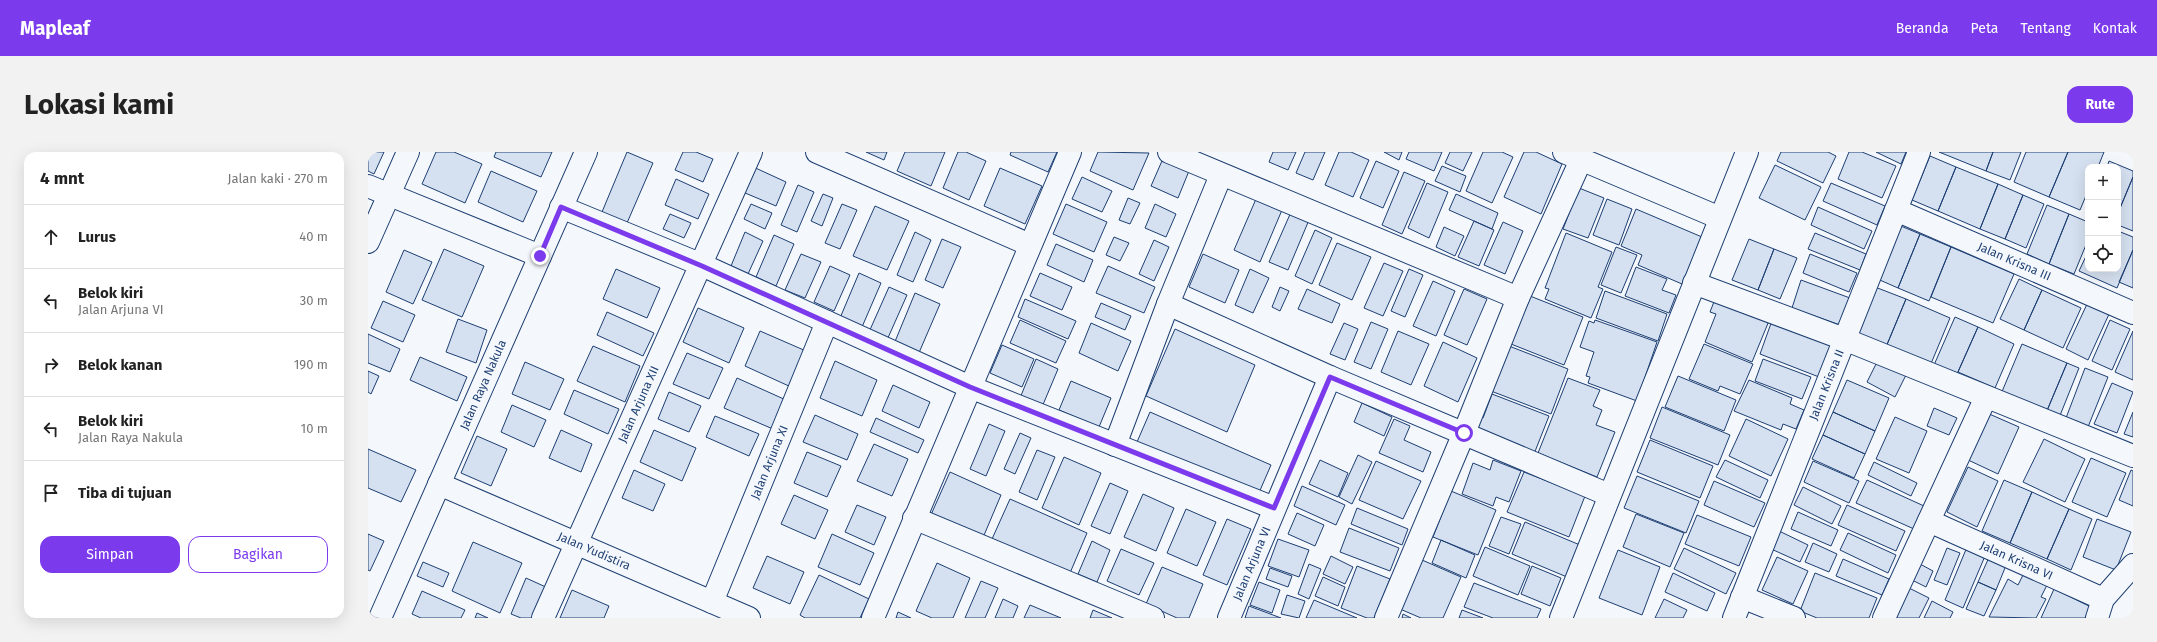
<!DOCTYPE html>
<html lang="id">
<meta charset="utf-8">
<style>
body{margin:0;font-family:"Fira Sans",sans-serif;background:#f2f2f2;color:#222}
.controls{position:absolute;right:12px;top:12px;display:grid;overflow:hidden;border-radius:8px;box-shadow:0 4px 16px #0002}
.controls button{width:36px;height:36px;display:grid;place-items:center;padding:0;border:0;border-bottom:1px solid #e0e0e0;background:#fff;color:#222;font:20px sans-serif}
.stop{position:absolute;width:12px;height:12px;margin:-9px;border:3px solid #7c3aed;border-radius:50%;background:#fff}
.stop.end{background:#7c3aed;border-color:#fff;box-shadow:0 1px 4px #0008}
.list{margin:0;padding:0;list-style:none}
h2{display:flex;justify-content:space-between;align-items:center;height:52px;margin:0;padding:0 16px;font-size:17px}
h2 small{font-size:13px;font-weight:400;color:#767676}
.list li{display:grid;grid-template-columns:26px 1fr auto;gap:12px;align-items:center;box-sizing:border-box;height:64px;padding:0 16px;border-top:1px solid #e0e0e0}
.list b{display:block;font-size:15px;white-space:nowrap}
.list p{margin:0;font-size:13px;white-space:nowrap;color:#767676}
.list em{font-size:13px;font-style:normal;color:#767676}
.actions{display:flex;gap:8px;padding:12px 16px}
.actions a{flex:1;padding:9px 0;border:1px solid #7c3aed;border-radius:12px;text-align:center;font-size:14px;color:#7c3aed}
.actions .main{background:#7c3aed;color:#fff}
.icon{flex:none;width:22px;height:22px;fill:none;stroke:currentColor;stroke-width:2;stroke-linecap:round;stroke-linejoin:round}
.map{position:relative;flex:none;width:1765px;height:466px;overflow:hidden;border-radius:12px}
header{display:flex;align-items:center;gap:24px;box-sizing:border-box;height:56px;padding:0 20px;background:#7c3aed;color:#fff}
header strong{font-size:19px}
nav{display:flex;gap:22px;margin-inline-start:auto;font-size:14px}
.intro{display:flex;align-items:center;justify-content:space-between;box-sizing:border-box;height:96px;padding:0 24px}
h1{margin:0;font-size:28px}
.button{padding:10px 18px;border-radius:12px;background:#7c3aed;color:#fff;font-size:14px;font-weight:700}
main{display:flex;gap:24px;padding:0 24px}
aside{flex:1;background:#fff;border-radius:12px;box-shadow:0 4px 16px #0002}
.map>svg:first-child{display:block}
.building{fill:#d5e0f0;stroke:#1d3f73}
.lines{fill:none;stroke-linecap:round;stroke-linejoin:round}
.minor-casing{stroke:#1d3f73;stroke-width:24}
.minor{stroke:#f4f7fb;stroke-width:22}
.route{stroke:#7c3aed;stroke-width:5}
.labels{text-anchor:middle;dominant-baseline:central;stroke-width:3;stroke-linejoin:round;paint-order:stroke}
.street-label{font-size:12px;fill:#1d3f73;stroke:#f4f7fb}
</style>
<header>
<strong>Mapleaf</strong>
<nav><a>Beranda</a><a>Peta</a><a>Tentang</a><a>Kontak</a></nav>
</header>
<div class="intro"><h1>Lokasi kami</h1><a class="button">Rute</a></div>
<main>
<aside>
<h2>4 mnt<small>Jalan kaki · 270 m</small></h2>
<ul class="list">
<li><svg class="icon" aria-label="ahead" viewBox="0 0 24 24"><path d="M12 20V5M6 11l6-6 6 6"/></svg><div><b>Lurus</b></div><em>40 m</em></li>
<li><svg class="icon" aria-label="left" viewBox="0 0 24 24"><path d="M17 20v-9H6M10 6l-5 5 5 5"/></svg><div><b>Belok kiri</b><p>Jalan Arjuna VI</p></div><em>30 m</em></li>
<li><svg class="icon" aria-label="right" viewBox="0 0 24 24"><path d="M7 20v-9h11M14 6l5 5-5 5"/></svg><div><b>Belok kanan</b></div><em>190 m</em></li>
<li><svg class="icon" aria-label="left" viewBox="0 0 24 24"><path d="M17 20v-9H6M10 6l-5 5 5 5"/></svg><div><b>Belok kiri</b><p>Jalan Raya Nakula</p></div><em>10 m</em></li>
<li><svg class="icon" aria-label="arrive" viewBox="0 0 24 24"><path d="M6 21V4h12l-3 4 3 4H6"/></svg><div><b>Tiba di tujuan</b></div></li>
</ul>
<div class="actions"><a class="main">Simpan</a><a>Bagikan</a></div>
</aside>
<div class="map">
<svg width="1765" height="466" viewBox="0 0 1765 466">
<rect width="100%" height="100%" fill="#f4f7fb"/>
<path class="building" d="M0,0H16L6,22L0,19Z
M68,0H86L114,12L97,51L54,32Z
M128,0H184L173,25L126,5Z
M259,0L285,11L259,71L234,60Z
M315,0H328L345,7L335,30L307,18Z
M498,0H519L516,8Z
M537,0H577L563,34L529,19Z
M590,0H598L618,9L601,48L575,36Z
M643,0H689L680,20L642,3Z
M730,0L781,1L765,38L722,19Z
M905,0H928L920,18L901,10Z
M937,0H957L945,28L928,21Z
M971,0H983L1001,8L985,45L957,33Z
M1016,0H1034L1031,8Z
M1041,0H1074L1066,19L1038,7Z
M1082,0H1104L1095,19L1077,11Z
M1115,0H1134L1145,5L1124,51L1098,39Z
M1156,0H1168L1194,12L1173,62L1136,45Z
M1413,0H1460L1468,4L1455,31L1409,9Z
M1481,0H1494L1528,14L1514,46L1470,27Z
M1508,0H1538L1533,12Z
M1571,0H1625L1618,19Z
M1625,0H1653L1642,28L1618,19Z
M1658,0H1700L1681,45L1646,30Z
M1700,0H1736L1730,15H1720V39L1712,58L1681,45Z
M797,2L823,14L810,46L783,34Z
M1562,4L1588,15L1570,59L1544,48Z
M1008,9L1031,19L1015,56L992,46Z
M1741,9L1765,19V25L1750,61V15H1739Z
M381,13L418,30L408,54L370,38Z
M1407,13L1453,35L1437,68L1391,46Z
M1074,14L1098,24L1092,40L1067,29Z
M1588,15L1630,32L1612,77L1570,59Z
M632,16L674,34L657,72L616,54Z
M123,19L169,39L155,70L110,50Z
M1036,20L1057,29L1034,82L1014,73Z
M714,25L744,39L734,60L704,47Z
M1765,25V79L1750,73V61Z
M308,27L341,42L330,67L297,53Z
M1059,31L1080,40L1061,86L1040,76Z
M1463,31L1517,54L1509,73L1455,49Z
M1630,32L1655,43L1637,87L1612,77Z
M430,33L446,40L429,80L413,73Z
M1211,36L1236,46L1220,86L1195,77Z
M455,42L465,46L454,74L443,69Z
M1088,42L1130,61L1124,77L1081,58Z
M1655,43L1676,52L1658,96L1637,87Z
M760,46L772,51L762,72L751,68Z
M888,47L914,58L892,110L866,98Z
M1239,47L1264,57L1251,93L1225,83Z
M383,52L404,61L397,77L376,67Z
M474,52L489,58L472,97L457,91Z
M698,52L739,70L726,100L685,82Z
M787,52L808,62L798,85L777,76Z
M1679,53L1701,62L1681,112L1659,102Z
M507,54L541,69L519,118L485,104Z
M1450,55L1504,79L1496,97L1443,73Z
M1268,57L1334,85L1314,132L1270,113L1274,103L1253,94Z
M923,60L941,68L920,118L901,110Z
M302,62L323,71L316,86L295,77Z
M1701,62L1720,70V88L1706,122L1681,112Z
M1106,69L1126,78L1111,114L1090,105Z
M1135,70L1155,79L1137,122L1116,113Z
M1528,72L1552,82L1530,136L1505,125Z
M1076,75L1096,84L1087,104L1068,95Z
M947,78L964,86L944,132L927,124Z
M1750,79L1765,85V98L1749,136L1711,119L1720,100V117H1750Z
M377,80L395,89L380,122L363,114Z
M547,80L563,88L545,130L529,123Z
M1198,81L1244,100L1230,135L1235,137L1223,166L1177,147L1181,137L1177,136Z
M1447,81L1498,102L1492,118L1440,97Z
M1552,82L1583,95L1561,149L1530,136Z
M406,83L426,92L408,134L388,125Z
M746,85L761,91L752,109L738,103Z
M574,87L593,95L575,136L557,128Z
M1381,87L1406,97L1390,138L1364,128Z
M786,88L801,95L786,129L771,122Z
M969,91L1003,105L984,148L951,133Z
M688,92L725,108L716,130L679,113Z
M1248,95L1269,103L1253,141L1233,133Z
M1583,95L1646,122L1625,171L1563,145Z
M76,97L116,114L94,165L54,148Z
M1406,97L1429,106L1412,147L1390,138Z
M36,98L64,110L45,152L18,140Z
M1765,98V136L1751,130Z
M433,102L453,110L437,146L417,138Z
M835,102L871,118L857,151L821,135Z
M1442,102L1489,121L1481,140L1435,121Z
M1016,111L1035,119L1015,164L996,156Z
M462,114L482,123L466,159L446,150Z
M740,114L787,135L776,161L728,141Z
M1268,115L1299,127L1294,138L1308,143L1301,161L1257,144Z
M248,117L292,136L279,166L235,147Z
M882,117L901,126L885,161L867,153Z
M1041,117L1055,123L1037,165L1023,159Z
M491,121L513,131L494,175L472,166Z
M672,121L704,135L694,158L662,144Z
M1651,127L1674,138L1656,178L1632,167Z
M1433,128L1482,146L1472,173L1424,156Z
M1065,129L1087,139L1068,184L1045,174Z
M521,135L539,143L519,188L501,180Z
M912,135L921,139L912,159L904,155Z
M1507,135L1538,147L1518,195L1487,183Z
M939,137L972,152L964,171L930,157Z
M1096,137L1119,147L1099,193L1076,183Z
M1674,138L1713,156L1695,196L1656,178Z
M1237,139L1299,162L1290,189L1228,166Z
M547,141L572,152L550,203L526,192Z
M1349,142L1403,164L1384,210L1337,190L1348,162L1342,160Z
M1162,144L1215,165L1196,213L1143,192Z
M657,147L708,169L700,187L650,165Z
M1538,147L1582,166L1562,214L1518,195Z
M15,149L47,163L35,190L3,176Z
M1720,150L1742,160L1720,208L1698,197Z
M733,151L763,164L757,178L727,165Z
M330,156L376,176L361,211L315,190Z
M239,160L286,181L275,204L229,183Z
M1406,163L1466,187L1451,225L1392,202Z
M1587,165L1610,175L1589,222L1566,213Z
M90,167L119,178L108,211L78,200Z
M652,168L698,189L688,211L642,191Z
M1227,168L1289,190L1269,249L1220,231L1222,225L1218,224L1226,200L1212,195L1221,169L1226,171Z
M1742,168L1762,177L1744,218L1724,209Z
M1003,170L1020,177L1003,217L986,210Z
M723,171L763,189L750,219L711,201Z
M976,171L990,177L977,208L962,202Z
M1610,175L1646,192L1627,236L1590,220Z
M807,177L887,213L859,280L778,244Z
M392,179L438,199L423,235L377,214Z
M1030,179L1061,192L1043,233L1013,220Z
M1765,179V228L1747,220Z
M0,182L32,197L22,220L0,211Z
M1075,190L1109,206L1090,250L1056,234Z
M1336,192L1385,212L1372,242L1352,234L1350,239L1321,227Z
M1654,192L1699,211L1678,261L1633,242Z
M634,193L666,207L654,235L622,221Z
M225,194L272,214L257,250L209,229Z
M1141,194L1200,217L1183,262L1123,239Z
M319,201L355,216L341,247L305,232Z
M52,205L99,225L89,249L42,228Z
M668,207L690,217L674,255L652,246Z
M1395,207L1443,225L1434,247L1387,229Z
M1510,208L1538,223L1527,245L1499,230Z
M467,209L509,228L494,264L452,246Z
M157,210L196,227L182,258L144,242Z
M1699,211L1711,216L1691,266L1678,261Z
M1717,216L1740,225L1720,275L1698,266Z
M0,219L11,224L3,242L0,240Z
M1310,224L1368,248L1356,279L1297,255Z
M369,226L418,248L405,277L356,256Z
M1200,226L1232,238L1225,254L1234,258L1228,273L1247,280L1229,325L1170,301Z
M1381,228L1424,246L1422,252L1436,258L1428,277L1415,272L1413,278L1366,259Z
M1479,228L1521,246L1507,279L1465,260Z
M703,229L743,246L731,275L691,258Z
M1744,231L1765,240L1749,281L1726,272Z
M525,233L562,250L551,276L514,259Z
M206,238L251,257L240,282L196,262Z
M301,240L333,254L321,280L290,267Z
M1124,242L1181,264L1166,302L1108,280L1113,265L1115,266Z
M994,251L1024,265L1016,284L986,270Z
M144,253L178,268L166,295L133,280Z
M1294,255L1362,283L1350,313L1282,286Z
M1566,256L1589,266L1581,283L1559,274Z
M782,260L903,313L890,343L769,290Z
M1465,260L1507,279L1497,302L1455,283Z
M1765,260V285L1756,282Z
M1619,261L1651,275L1630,322L1598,307Z
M447,263L490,282L479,308L435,290Z
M347,264L391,282L381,304L338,285Z
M1527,265L1559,279L1541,321L1508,307Z
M508,266L556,288L550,301L502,280Z
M1026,267L1042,274L1036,288L1063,300L1055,320L1011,301Z
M1378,267L1420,287L1403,324L1361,304Z
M621,272L637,279L618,324L602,317Z
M193,278L224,292L213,320L181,306Z
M286,278L328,296L314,329L272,310Z
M652,281L663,286L647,322L636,317Z
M1455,283L1497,302L1486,326L1444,307Z
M109,284L139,297L123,334L93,321Z
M1676,287L1717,307L1697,350L1655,330Z
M1282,288L1345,314L1332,346L1269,320Z
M506,292L540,307L524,344L489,329Z
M0,297L48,318L33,350L0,336Z
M669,298L687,305L669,348L651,340Z
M439,300L473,314L459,345L426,331Z
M990,303L1004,310L984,352L971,345Z
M696,305L733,321L711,373L674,356Z
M1723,306L1758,321L1739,365L1704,350Z
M952,308L980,321L970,345L941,332Z
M1125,308L1153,319L1141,350L1128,345L1125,354L1094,342L1105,311L1122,318Z
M1357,308L1400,328L1392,346L1348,325Z
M1008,309L1053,329L1035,367L991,348Z
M1445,309L1491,329L1481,351L1436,330Z
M1506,310L1549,331L1543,344L1500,323Z
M1600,315L1630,329L1609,375L1579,360Z
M266,318L297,332L285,359L254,346Z
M1763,318L1765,319V354L1751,348Z
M582,320L633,343L614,388L562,365Z
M1156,320L1217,344L1201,385L1139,360Z
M1269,324L1331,349L1318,381L1256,356Z
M1499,328L1556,354L1546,377L1488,351Z
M1636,328L1664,340L1642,391L1614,379Z
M1346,329L1397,351L1386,375L1336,353Z
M742,331L760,339L742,382L723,374Z
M934,334L977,353L968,373L926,354Z
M1435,335L1473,354L1464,372L1426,353Z
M1083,339L1128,358L1110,403L1065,385Z
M1664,340L1701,357L1679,407L1642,391Z
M775,342L806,356L788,399L756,385Z
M426,343L460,358L447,387L413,372Z
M642,347L719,381L702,421L624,387Z
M489,353L518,365L506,393L477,380Z
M1479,353L1537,379L1528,399L1470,373Z
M989,356L1040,377L1034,393L983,372Z
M818,357L848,370L829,414L799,401Z
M1701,357L1724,367L1703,418L1679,407Z
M1430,360L1470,378L1463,394L1423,377Z
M929,361L956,373L947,394L920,382Z
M1268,362L1316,381L1302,415L1255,395Z
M1329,363L1383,385L1371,414L1317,392Z
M1133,365L1153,372L1141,402L1121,394Z
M859,367L883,377L859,433L835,423Z
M1729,367L1763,380L1748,418L1715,405Z
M1157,370L1212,393L1199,425L1144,402Z
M981,376L1031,396L1022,419L972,400Z
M1409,378L1440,393L1432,410L1401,396Z
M1480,381L1528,403L1520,421L1472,398Z
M0,382L16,389L2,419L0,418Z
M464,382L506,401L492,433L450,415Z
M910,387L941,398L931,425L900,414Z
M1073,388L1107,403L1098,426L1064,411Z
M724,389L742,398L729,430L710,422Z
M105,390L154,411L132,461L84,439Z
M1445,391L1469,402L1461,420L1437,410Z
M1117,395L1162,414L1150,443L1105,424Z
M1599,395L1617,404L1595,456L1577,448Z
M1316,396L1368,421L1358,442L1306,417Z
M1579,396L1592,401L1579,433L1566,428Z
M753,397L786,411L771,443L739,429Z
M1250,398L1292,415L1274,463L1231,446Z
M1622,403L1639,411L1628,438L1610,430Z
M399,404L436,420L422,452L385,436Z
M963,404L985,415L977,432L955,422Z
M1409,405L1440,419L1425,452L1394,438Z
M1475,407L1521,427L1514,443L1468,424Z
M1054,408L1093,425L1075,466H1053L1032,457Z
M55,410L81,421L75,435L49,424Z
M569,411L602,426L585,466H564L548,459Z
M941,412L953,417L941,447L930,442Z
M1552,412L1565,419L1558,435L1544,428Z
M989,414L1022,427L1006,466H999L973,456Z
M1164,414L1193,426L1182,454L1153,442Z
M794,415L835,432L821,466H809L778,452Z
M902,416L924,424L920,435L898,427Z
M1657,419L1680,431L1673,445L1678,447L1668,466L1621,465L1640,427L1650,433Z
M1305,421L1347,441L1339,459L1297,440Z
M1447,421L1509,446L1501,466H1449L1432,459Z
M451,423L501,447L492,466H437L432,463Z
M955,425L977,435L970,454L947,444Z
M158,426L180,436L167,466H153L143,462Z
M613,429L630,436L617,466H597Z
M891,430L912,438L904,461L882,453Z
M1610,430L1628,438L1616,464L1598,457Z
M1106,431L1173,457L1169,466H1125L1096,455Z
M1541,436L1561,446L1551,466H1526Z
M1686,437L1723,455L1717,466H1673Z
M204,438L241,454L236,466H192Z
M54,439L97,458L93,466H53L44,462Z
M919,443L937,449L931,466L913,462Z
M635,447L650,454L645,466H627Z
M1296,447L1319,458L1315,466H1287Z
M946,448L989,466H938Z
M1564,449L1585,460L1582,466H1556Z
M662,453L693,466H656Z
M881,454L913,466H877Z
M725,458L744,466H722Z
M1094,458L1115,466H1091Z
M530,460L543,466H528Z
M109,461L120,466H107Z
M1035,462L1043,466H1034Z"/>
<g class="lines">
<defs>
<g id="minor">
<path d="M449,0L662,93"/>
<path d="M801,0L1150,146"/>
<path d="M1196,0L1352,66"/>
<path d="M0,34L172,104"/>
<path d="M193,55L334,113L602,235L906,356"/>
<path id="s1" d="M1528,58L1765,161"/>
<path d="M0,90L40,0"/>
<path d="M1326,131L1476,187L1765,304"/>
<path d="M800,152L962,225L1241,343"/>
<path d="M747,293L800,152L853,23"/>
<path id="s2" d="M71,332L381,466"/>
<path d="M546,366L785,466"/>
<path id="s3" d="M1561,369L1735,447"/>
<path d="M1374,445L1426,466"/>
<path id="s4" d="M344,450L459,170"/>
<path id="s5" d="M12,466L218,0"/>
<path id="s6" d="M175,466L383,0"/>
<path d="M505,466L702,0"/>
<path id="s7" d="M861,466L962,225"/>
<path d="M1018,466L1096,281L1150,146L1213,8"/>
<path d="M1193,466L1379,0"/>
<path id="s8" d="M1366,466L1551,0"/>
<path d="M1516,466L1618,245"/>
<path d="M1729,466L1735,447L1765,413"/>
</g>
</defs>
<use href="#minor" class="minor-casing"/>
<use href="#minor" class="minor"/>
</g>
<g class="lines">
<path class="route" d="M172,104L193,55L334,114L602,235L906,356L962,225L1096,281"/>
</g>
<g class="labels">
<g class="street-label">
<text stroke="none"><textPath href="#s1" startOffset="129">Jalan Krisna III</textPath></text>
<text stroke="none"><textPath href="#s5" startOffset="255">Jalan Raya Nakula</textPath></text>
<text stroke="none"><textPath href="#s8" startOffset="251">Jalan Krisna II</textPath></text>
<text stroke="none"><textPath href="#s6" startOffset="234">Jalan Arjuna XII</textPath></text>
<text stroke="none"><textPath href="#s4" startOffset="151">Jalan Arjuna XI</textPath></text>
<text stroke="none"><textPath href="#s2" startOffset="169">Jalan Yudistira</textPath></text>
<text stroke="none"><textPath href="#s3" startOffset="96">Jalan Krisna VI</textPath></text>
<text stroke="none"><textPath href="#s7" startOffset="59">Jalan Arjuna VI</textPath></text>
</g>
</g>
</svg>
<div class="controls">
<button>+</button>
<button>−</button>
<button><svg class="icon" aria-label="locate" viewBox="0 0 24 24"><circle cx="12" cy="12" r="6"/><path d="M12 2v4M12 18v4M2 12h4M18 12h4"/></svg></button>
</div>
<div class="stop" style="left:1096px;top:281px"></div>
<div class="stop end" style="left:172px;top:104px"></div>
</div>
</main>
